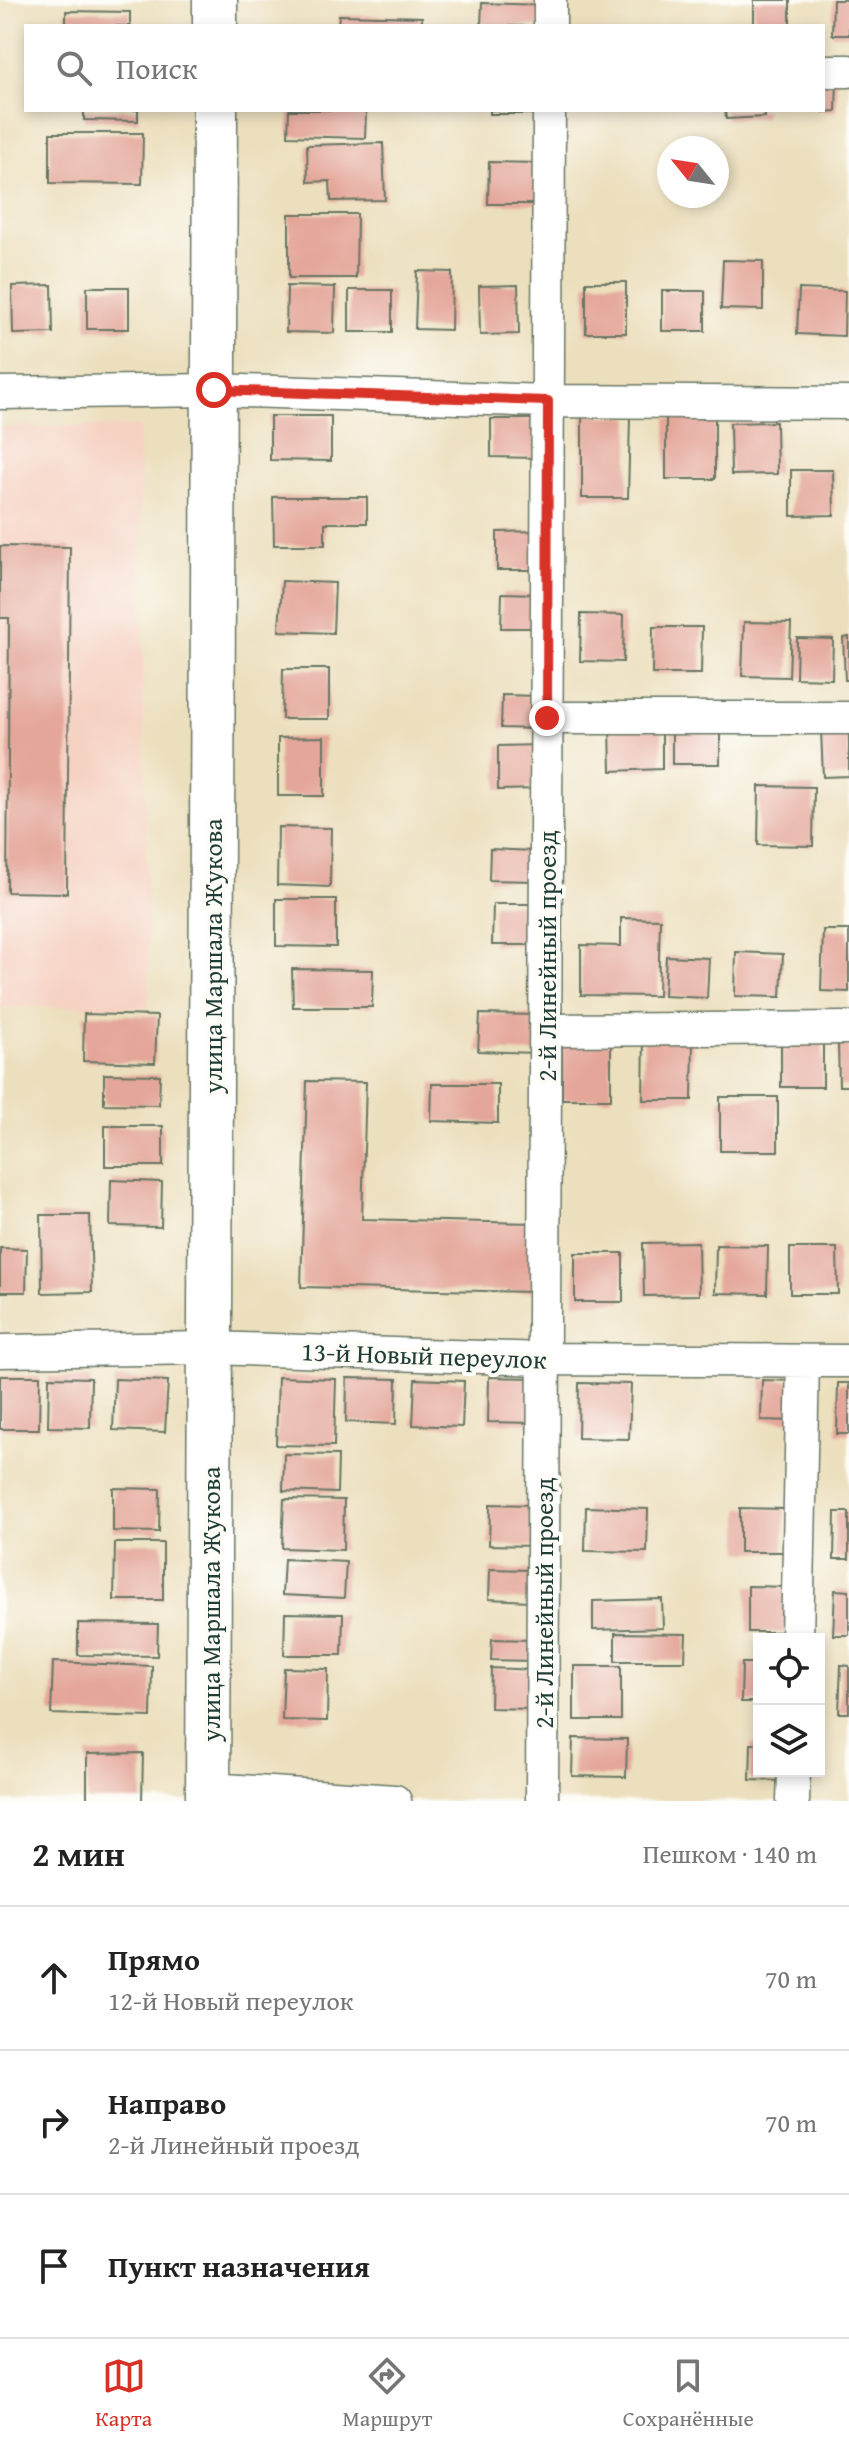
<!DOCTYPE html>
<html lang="ru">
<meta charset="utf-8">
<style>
body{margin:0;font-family:"Gentium Book Plus",serif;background:#f2f2f2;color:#222}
.controls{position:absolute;right:24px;bottom:24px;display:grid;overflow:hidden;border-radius:0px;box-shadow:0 4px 12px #0003}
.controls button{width:72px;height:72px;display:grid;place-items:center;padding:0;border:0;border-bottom:2px solid #e0e0e0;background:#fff;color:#222;font:40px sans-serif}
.compass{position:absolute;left:657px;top:136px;width:72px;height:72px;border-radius:50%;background:#fff;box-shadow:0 4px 12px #0003;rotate:300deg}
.stop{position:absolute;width:24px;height:24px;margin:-18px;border:6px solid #d93025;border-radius:50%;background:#fff}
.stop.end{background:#d93025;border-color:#fff;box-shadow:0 2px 8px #0008}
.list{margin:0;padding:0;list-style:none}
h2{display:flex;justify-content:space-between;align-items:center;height:104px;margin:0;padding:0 32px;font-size:34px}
h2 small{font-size:26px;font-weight:400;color:#767676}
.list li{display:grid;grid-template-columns:52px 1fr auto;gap:24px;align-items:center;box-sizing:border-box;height:144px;padding:0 32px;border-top:2px solid #e0e0e0}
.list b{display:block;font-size:30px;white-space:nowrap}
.list p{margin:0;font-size:26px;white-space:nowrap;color:#767676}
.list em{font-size:26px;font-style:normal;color:#767676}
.icon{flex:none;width:44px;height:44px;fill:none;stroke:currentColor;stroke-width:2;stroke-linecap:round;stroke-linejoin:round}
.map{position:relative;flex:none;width:849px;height:1801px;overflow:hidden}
.search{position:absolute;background:#fff;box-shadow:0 4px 12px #0003;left:24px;right:24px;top:24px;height:88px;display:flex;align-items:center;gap:20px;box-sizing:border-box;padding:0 28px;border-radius:0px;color:#767676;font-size:30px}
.sheet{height:536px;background:#fff}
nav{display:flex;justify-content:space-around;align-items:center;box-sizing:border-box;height:112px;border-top:2px solid #e0e0e0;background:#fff;font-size:22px;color:#767676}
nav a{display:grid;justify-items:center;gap:4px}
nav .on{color:#d93025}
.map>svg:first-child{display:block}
.built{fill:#f6d2c3}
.building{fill:#e4a699}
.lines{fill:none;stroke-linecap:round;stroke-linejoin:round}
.street-casing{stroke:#677664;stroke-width:35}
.secondary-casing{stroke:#677664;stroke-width:47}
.street{stroke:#fff;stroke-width:32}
.secondary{stroke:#fff;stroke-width:44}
.route{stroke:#d93025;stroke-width:10}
.labels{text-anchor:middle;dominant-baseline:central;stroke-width:8;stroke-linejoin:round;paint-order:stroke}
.street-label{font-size:26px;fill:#1f3d34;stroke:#fdfcf7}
</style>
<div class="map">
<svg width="849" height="1801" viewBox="0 0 849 1801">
<rect width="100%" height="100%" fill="#fdfcf7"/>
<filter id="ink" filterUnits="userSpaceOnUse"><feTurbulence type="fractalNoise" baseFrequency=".0125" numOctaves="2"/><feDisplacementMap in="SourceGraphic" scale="16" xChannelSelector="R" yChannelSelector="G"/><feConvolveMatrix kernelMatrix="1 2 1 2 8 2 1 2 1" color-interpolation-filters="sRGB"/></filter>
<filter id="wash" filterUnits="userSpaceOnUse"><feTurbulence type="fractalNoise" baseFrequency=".006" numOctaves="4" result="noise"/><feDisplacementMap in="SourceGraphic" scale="32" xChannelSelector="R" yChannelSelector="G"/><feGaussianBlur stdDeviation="1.8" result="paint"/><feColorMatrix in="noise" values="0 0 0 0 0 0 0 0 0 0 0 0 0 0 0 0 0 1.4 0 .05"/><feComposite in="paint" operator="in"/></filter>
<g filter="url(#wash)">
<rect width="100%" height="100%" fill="#ecdfbd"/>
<path class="built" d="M139,426L149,1007H0V427Z"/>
<g id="blocks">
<path class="building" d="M754,0H790V26H754Z
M833,0H849V35H832Z
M482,3L538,5V26H481Z
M66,11L130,12V26H66Z
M339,15L422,17V26H338Z
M823,79H837L836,111L823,112Z
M84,110H138V121L84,120Z
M289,110H366L365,138L288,136Z
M490,110H542V114H490Z
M725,110H765V117L726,119Z
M50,133H143L142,184L50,183Z
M383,143L385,200L331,201L330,181L308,182L307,145Z
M489,162L540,163L539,204H488Z
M289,214H357L356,278H289Z
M723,260L763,261V310L721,309Z
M417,271L452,272L451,330L415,329Z
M586,282H626V333H586Z
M52,285L53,333L13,334L12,286Z
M518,285L519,334L480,335L479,286Z
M287,286L335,287L334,333L286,332Z
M87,287H129V329H87Z
M799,289L845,291L844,336L797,334Z
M349,290H392V332H349Z
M662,291H705V331H662Z
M582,415L630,417L628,498H582Z
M270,416H331V461L270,460Z
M666,418H715V479H666Z
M491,419H538V458L491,457Z
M776,422L777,474L731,475L730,423Z
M791,470H833L834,515L791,516Z
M273,497H367V523H325V545H274Z
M537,531V570H497V532Z
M0,546L70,547L67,893L7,892L9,618H0Z
M282,581L335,583L333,633L279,631Z
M502,593L539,594V628H501Z
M581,614L624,615L623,662L580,661Z
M744,622L791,623L789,677L742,676Z
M653,627H702L701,674H652Z
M849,637V680H845L843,638Z
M797,638L833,639L832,679L796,678Z
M283,669H329V719H282Z
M502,695L539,696V729L501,728Z
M672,724L720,725V764H672Z
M662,725V769L611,771L610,726Z
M849,729V776L823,777L821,730Z
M324,737V796H278V738Z
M537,745L538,789L498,790V746Z
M759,786L814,787L813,846L758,845Z
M278,827L331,828L330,887L277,885Z
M490,849L536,851L535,881L489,880Z
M276,899H336V947L276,946Z
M493,904H536L535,945H492Z
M621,918L660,919L658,996L581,995V945L621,946Z
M823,930H849V992L821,991Z
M736,952L783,954L781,997L735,996Z
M666,956L709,958L707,998L664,996Z
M292,969L373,970L372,1007H293Z
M84,1014L157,1016L155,1063L83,1061Z
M480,1014L537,1015L536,1053L478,1051Z
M644,1038L693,1039L692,1100H643Z
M781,1039H823V1087H781Z
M838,1042H849V1086H839Z
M611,1043V1099H562V1044Z
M104,1074L160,1075L159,1105L104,1104Z
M307,1081L366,1082L362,1219L534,1223L532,1292L301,1287Z
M432,1084H498V1123L431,1121Z
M720,1097H778V1151H720Z
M105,1126H163V1166H105Z
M111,1180L162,1182L161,1227L110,1226Z
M41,1215H90L92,1292L42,1293Z
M698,1242L699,1295L644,1296L643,1243Z
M716,1245L768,1246L767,1294L715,1293Z
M0,1248L27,1249L26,1292H0Z
M790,1248H837L838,1294H790Z
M575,1253H623V1302H575Z
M0,1376H40L39,1429H0Z
M49,1377L91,1378L90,1428L48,1427Z
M278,1377L336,1379L334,1446L276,1445Z
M489,1377L536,1378L535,1423L488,1422Z
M347,1378L397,1379L396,1424L346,1422Z
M115,1379L168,1381L165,1432L113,1430Z
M415,1379L464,1381L462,1427L413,1425Z
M762,1380L795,1381L794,1421L761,1420Z
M579,1383L631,1384L629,1439L578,1438Z
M838,1383H849V1434H837Z
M284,1454L338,1455L337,1493L283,1491Z
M113,1488L160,1489L159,1532L113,1531Z
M284,1499L344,1500L343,1550L282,1548Z
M490,1504L536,1505L535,1546L489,1545Z
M586,1507L648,1509L647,1552L585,1551Z
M740,1508L785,1509L784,1552H740Z
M835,1512H849V1559H834Z
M115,1543H163V1600H114Z
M284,1559L346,1562L344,1598L282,1595Z
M490,1569L530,1570L529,1601L489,1599Z
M748,1586L789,1587L788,1632H748Z
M835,1590L849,1591V1635H833Z
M662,1599L663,1628L593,1630V1601Z
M285,1613L343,1614L342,1655H284Z
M78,1623L158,1624L157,1656L78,1655Z
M615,1633L686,1634L685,1661H615Z
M492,1639L534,1640L533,1661L491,1660Z
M53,1662L152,1666L151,1717L51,1714Z
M742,1663H759V1702H741Z
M841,1665L849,1666V1713H839Z
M574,1666H621V1720H574Z
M284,1668L328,1669L327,1721L282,1720Z
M491,1668L534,1670L533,1709L490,1708Z
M573,1738L627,1739L626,1777L572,1776Z
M751,1744H759V1771H785V1781L750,1780Z
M143,1753L142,1801H87V1754Z"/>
</g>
</g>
<g filter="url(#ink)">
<use href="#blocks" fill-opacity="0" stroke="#677664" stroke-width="2"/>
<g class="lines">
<defs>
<path id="street" d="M550,26V0
M823,71H849
M0,393L214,390L548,401L849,403
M547,718H849
M545,1030L849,1028
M0,1351L211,1348L544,1359L849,1361
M797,1639L803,1361
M209,1789L395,1801
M542,1801L549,110
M793,1801L794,1771"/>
<path id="secondary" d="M215,26V0
M208,1801L215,110"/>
</defs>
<use href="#street" class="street-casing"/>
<use href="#secondary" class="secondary-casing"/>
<use href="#street" class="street"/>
<use href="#secondary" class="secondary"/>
</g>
</g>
<g class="lines" filter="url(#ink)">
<path class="route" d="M214,390L548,401L547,718"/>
</g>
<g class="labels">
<g class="street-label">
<text transform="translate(212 956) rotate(-90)">улица Маршала Жукова</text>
<text transform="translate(546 956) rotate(-90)">2-й Линейный проезд</text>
<text transform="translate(424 1355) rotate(2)">13-й Новый переулок</text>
<text transform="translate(543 1603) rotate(-90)">2-й Линейный проезд</text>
<text transform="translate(210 1604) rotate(-90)">улица Маршала Жукова</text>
</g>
</g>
</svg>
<div class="controls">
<button><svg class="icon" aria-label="locate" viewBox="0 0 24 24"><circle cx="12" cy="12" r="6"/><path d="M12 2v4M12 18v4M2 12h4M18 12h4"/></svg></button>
<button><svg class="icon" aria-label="layers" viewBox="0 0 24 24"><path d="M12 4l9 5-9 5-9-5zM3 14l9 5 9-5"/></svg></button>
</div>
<svg class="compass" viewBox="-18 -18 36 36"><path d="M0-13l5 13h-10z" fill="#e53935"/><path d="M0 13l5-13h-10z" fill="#767676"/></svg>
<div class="stop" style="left:214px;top:390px"></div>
<div class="stop end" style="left:547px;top:718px"></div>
<div class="search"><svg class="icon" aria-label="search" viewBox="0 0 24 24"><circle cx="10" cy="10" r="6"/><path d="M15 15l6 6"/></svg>Поиск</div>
</div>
<section class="sheet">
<h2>2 мин<small>Пешком · 140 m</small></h2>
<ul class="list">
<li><svg class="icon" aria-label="ahead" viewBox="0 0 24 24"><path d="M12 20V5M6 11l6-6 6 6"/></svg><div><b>Прямо</b><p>12-й Новый переулок</p></div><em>70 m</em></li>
<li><svg class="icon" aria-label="right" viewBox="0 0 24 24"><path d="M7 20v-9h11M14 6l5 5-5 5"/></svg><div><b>Направо</b><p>2-й Линейный проезд</p></div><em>70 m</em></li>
<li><svg class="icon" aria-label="arrive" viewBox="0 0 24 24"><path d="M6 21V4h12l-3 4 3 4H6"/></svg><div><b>Пункт назначения</b></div></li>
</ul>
</section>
<nav>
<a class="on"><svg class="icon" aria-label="map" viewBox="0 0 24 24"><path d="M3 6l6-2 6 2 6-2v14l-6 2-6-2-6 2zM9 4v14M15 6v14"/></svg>Карта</a>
<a><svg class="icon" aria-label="directions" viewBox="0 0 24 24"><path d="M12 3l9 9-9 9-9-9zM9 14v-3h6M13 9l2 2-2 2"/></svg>Маршрут</a>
<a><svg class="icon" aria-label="saved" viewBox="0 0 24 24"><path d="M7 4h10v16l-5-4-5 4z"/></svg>Сохранённые</a>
</nav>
